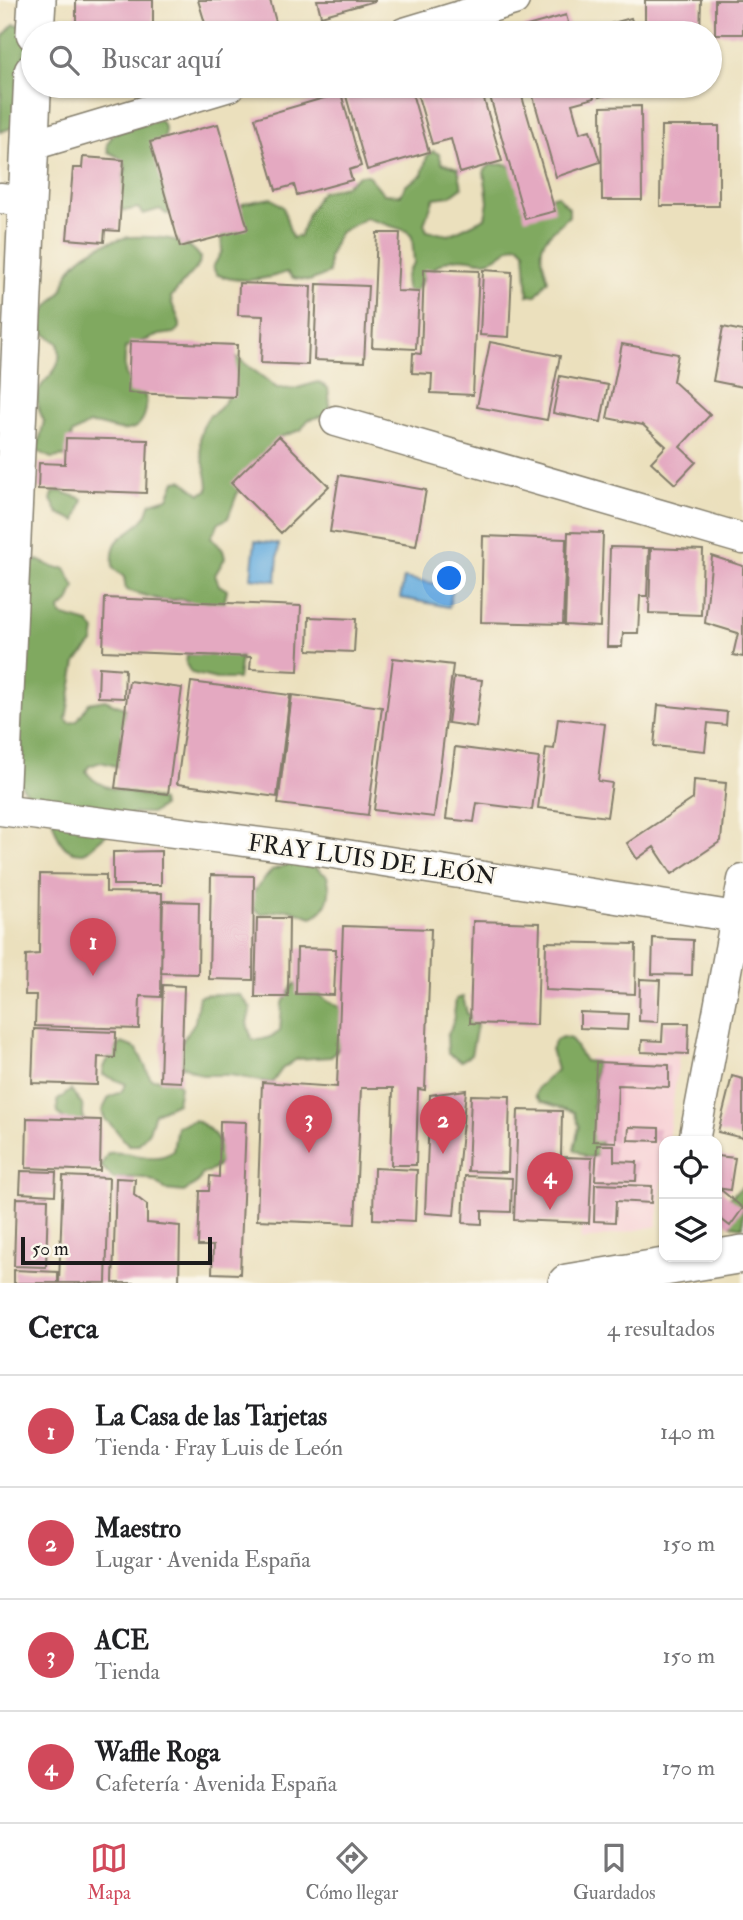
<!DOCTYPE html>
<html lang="es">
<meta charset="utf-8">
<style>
body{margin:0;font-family:"IM FELL Double Pica",serif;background:#f2f2f2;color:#202124}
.controls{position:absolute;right:21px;bottom:21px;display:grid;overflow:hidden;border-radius:14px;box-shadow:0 2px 5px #0004}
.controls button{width:63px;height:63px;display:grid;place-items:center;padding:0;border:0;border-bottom:2px solid #e0e0e0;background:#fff;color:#202124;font:35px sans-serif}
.scale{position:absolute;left:21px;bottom:18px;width:191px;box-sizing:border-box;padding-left:7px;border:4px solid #1c1c1c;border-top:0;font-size:19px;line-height:24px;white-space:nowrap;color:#1c1c1c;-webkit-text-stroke:5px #fbf7ec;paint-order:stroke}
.you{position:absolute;left:450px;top:579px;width:24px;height:24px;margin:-18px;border:5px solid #fff;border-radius:50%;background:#1a73e8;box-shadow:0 0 0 10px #1a73e833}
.badge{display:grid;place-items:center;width:46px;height:46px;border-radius:50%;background:#d1495b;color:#fff;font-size:23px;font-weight:700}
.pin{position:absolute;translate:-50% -58px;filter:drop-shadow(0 2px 4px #0008)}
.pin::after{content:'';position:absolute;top:37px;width:24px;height:21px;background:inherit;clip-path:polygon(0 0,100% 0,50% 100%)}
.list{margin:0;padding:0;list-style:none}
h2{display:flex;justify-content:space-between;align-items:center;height:91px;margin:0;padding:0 28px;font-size:30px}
h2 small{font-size:23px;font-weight:400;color:#757577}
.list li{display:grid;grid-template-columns:46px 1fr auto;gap:21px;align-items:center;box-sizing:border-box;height:112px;padding:0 28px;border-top:2px solid #e0e0e0}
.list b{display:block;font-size:26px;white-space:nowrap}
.list p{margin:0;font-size:23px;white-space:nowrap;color:#757577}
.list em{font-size:23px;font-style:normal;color:#757577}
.icon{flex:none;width:38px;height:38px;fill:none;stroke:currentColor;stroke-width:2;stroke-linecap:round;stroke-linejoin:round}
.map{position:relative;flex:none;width:743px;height:1283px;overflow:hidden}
.search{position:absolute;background:#fff;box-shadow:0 2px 5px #0004;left:21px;right:21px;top:21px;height:77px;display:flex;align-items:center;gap:18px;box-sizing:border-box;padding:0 24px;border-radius:38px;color:#757577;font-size:26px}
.sheet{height:539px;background:#fff}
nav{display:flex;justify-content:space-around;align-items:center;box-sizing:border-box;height:98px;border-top:2px solid #e0e0e0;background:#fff;font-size:19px;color:#757577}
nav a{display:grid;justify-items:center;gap:4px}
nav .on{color:#d1495b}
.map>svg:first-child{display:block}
.built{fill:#f7cfd4}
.forest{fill:#80a960;stroke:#4e623e;stroke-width:2}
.water{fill:#68adde;stroke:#42647d;stroke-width:2}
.building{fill:#e4a9c1}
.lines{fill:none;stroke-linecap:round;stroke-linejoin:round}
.minor-casing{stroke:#847e6c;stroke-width:33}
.major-casing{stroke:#847e6c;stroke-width:40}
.minor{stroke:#fff;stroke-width:30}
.major{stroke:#fff;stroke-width:37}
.labels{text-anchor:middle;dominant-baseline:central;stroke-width:5;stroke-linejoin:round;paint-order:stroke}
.street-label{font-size:24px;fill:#1c1c1c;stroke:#fbf7ec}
</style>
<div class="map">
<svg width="743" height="1283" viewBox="0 0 743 1283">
<rect width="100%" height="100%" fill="#fbf7ec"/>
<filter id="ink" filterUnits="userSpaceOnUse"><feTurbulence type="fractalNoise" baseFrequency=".0143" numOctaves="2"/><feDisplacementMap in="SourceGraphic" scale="14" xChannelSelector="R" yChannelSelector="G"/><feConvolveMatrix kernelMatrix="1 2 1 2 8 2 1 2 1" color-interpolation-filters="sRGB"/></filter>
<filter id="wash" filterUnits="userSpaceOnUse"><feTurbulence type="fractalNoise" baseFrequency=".00686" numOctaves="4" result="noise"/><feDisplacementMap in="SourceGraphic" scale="28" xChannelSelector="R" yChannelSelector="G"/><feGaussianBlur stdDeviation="1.57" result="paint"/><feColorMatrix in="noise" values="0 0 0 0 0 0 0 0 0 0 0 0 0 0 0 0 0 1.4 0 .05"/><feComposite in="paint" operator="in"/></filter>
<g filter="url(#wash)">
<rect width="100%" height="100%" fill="#ebe0bd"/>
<path class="built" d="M679,1055L668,1141H664V1168L657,1226L581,1241L589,1058Z"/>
<path class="forest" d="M14,24L24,26L33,33V67L14,127L0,132L3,36Z
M160,120L165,127V150L176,213L166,214L160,209L143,214L138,208L124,211L117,204L113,191C128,173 133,162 108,152L107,144L114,133Z
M433,151L439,154L442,163L458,168L462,187L450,196L434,198L424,224L427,231L449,235L485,218L488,202L484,171L490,165L507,164L547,198L557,195L569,208V216C540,243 536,241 548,280L536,295L528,296L525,251L519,245C507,245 502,257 490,260C481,263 478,260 469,259C443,254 427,272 416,291L408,293C403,280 405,273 414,263L412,237L407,231L366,218L339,233L329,257V273L310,281L293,278L287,272C266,280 237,284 216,274L213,267L222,251L220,216L245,203L271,198L283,207L292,238L300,236L308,214L321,192L345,186L359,175H368L384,194L401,195L405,186L422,175L427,156Z
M129,237C152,236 187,236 200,257L199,265L171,297C171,309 181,316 180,328L174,333L159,335L125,348C126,356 123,368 126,375C129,382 137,384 142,390C151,404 145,428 127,430C115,432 102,423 89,424L72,434L67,456L51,458L37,451L44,421C20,374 68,386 58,343L41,331L38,322C44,308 52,303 61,292C65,287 65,278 69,272C80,252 108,241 129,237Z
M234,355L277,388L294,389L318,382L328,388L330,406L326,415L308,420L301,430L280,437L271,454L239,489L228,518L219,523L211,537L223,550L225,558L215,575L219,585L227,590L224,604H195L181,599L164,601L126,590L124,577L113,568C110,531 127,540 144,518C148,515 148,508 151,503L168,498L175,481L182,480L200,494L208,490C208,460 189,445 209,416C233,405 230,380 234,355Z
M60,491L83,499L76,521L58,513L51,500L53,493Z
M38,560L55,568H65L75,587L69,602L60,609L61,615L89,623L95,631L93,643L76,662L66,719L70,723L77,721L89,703L105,700L126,709L123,768L101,762L89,766L86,771C99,794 139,790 161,801L162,806L153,813H133L84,853C57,855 55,827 49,807L25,791L20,783L23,751L16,730L29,566Z
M187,654L237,655L241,657L238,679H216L191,673L186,664Z
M295,862L311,864L327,876C332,892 329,910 312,917L288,909L261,914L253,908L250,896L272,870Z
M302,983C314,987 316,993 326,1000C333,1005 339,1005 346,1012L342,1044L331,1057L297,1059L282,1069L272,1083L230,1075H202L181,1065L177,1049L195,1022L199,996C206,993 231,994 240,995L251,1008L247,1023L252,1040C263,1040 272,1038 280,1031L282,1004L294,984Z
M463,997L467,1013L477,1025L471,1055L461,1061L448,1054L447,1037L453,1023L456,999Z
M562,1037L571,1039L585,1061L596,1062L593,1107L601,1141L599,1155L587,1158L574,1149L579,1126L574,1112L540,1101L535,1096L538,1087L557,1070L551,1049L556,1040Z
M122,1043L137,1049L151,1079L174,1080L180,1086L177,1103L155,1113L149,1131L138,1145H129C120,1137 115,1126 105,1120L102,1111L109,1097L121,1092L126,1084L103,1075C102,1066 114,1047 122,1043Z
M71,1090L82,1105L84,1123L70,1126L58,1113L57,1101Z
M195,1120C219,1131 240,1164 202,1174L199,1181L184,1192L165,1190C150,1174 135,1177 114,1179L101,1166L108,1153C130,1149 153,1166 173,1151L177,1126Z
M743,1186V1227L731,1225L727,1200Z"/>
<path class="water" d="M255,541L279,544L276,581L251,578Z
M404,578L453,587L449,607L400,598Z"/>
<g id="blocks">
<path class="building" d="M76,0H153V30H76Z
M198,0H270L279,33H208Z
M317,0H375V1L321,16Z
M645,0H701L700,33H645Z
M715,0H743V34H715Z
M566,15L571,33H514L513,30Z
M631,18L636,33H581V32Z
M383,86H410L429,152L367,170L346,96Z
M415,86H480L502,161L460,173L451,139L432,144Z
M487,86H519L555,211L525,219Z
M530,86H591L594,98L572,104L580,133L590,130L600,162L556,177Z
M596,86H635V87L599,97Z
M341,93L361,166L349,170L352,180L297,195L294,185L276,190L255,118Z
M641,106L642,200H602L601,107Z
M218,124L248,229L180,247L150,142Z
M661,126H719V206H660Z
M83,157L124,160L119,231L105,230L104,242L67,239L73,168H82Z
M377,233H400L397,291L419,292L416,349L372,347Z
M424,269L479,271L473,395L431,393L432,374L412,373L413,353L421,354Z
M483,270L512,272L509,337L480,335Z
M239,283L311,286L308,365L261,363L263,316L238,315Z
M317,284L368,286L364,362L314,360Z
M723,327L743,331V387L713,381Z
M130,341L237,345L235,397L128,393Z
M490,342L560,356L547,420L477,407Z
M622,344L678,354L673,381L710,415L680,447L696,462L675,484L651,462L666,446L643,425L607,418Z
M560,376L608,385L601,422L553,413Z
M279,436L329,486L281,533L231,483Z
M66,438L148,440L146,493L38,489L39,463L65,464Z
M339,475L426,490L416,546L330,532Z
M568,532L603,533L600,627L565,625Z
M483,536L566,539L563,624L481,622Z
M610,547L649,548L647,596H640L638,633H623L622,647H607Z
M651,548L703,550L701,615L649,613Z
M712,556L743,566V657L733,655L738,633L705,623Z
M105,598L301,606L298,671L250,669L251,657L103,651Z
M309,617L356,619L354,652L308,650Z
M393,658L453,665L434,817L374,810Z
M99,667L125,669L124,698L98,697Z
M454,677L482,680L476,727L448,723Z
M129,681L182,688L168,794L115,788Z
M191,682L290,695L277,797L177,784Z
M292,695L382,707L368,815L278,804Z
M658,705L727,712L726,725L708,723L705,751L654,746Z
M558,718L605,724L598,781L612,783L607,817L538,808L546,748L554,749Z
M455,747L539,758L532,810L477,803L474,822L446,819Z
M694,780L726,783L721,841L672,874L654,847L637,859L627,843L693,799Z
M161,851V885H113V852Z
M40,874L106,875V892L162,893L161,997L140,996L139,1029L35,1026L36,995H25L26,955L39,954Z
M211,875L254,876L253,980L209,979Z
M163,901L199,902L198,974L161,973Z
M257,918H289L288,997H255Z
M473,921L540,923L537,1025L470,1023Z
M343,926L431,929L425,1090L418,1089L416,1165H391L393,1088H361L355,1224L257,1220L262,1082L337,1087Z
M653,938L693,940L692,975L652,974Z
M546,942L636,944L635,994L545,990Z
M297,948L336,949L334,995L296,994Z
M640,979L660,980L658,1022L639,1021Z
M163,985L184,986L181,1082L160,1081Z
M580,1012L628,1014L627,1030L580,1028Z
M663,1023H689L688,1054L641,1052L642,1040L662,1041Z
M34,1029L116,1032L115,1058L98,1057L97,1085L32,1083Z
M596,1062L669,1065V1087L618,1085L616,1142L593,1141Z
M732,1076L743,1079V1138L718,1132Z
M466,1090L454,1215L425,1213L430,1095Z
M471,1095L510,1096L508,1172L468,1171Z
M518,1110L562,1111L561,1157L592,1158L589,1223L514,1220Z
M27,1118L101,1120L100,1171L26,1168Z
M220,1121L246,1122L240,1274L212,1273L213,1246H198L200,1191H209L210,1176L219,1177Z
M629,1127L659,1128V1141L628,1140Z
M597,1145H614V1161L637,1162L636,1181L595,1180Z
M717,1156L735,1158L730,1190L717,1188Z
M374,1168L417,1170L415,1221L373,1219Z
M21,1171L56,1172L55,1195L20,1193Z
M63,1176L109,1178L106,1283H59Z
M465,1176L512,1178L511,1212L482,1211V1224L463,1223Z
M116,1178L135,1179L134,1195L147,1205V1223L180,1226L179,1283H113Z
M595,1184L652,1186L651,1203L616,1201L615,1222L594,1221Z
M721,1190L743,1208L730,1226L717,1216V1195Z
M16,1198L48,1199L46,1267L14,1266Z
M14,1270L58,1272V1283H14Z"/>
</g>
</g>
<g filter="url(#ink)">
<use href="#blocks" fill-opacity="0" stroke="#847e6c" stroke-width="2"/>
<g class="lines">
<defs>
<path id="minor" d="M404,33L514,0
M29,146L230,86
M0,198L26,201
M336,421L743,539
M0,810L308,849L736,917L743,915
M694,1141L743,880"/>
<path id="major" d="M35,33L37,0
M0,805L33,72
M567,1283L743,1254"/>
</defs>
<use href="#minor" class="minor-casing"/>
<use href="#major" class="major-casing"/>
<use href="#minor" class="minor"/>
<use href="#major" class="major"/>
</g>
</g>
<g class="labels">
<g class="street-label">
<text transform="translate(372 860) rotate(8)">FRAY LUIS DE LEÓN</text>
</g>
</g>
</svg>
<div class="controls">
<button><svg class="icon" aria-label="locate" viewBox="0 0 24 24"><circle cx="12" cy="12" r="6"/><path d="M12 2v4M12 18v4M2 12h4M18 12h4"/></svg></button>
<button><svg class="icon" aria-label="layers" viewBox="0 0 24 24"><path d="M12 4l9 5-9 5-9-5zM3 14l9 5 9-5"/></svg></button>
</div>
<div class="scale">50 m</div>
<div class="you"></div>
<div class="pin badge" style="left:93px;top:976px">1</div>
<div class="pin badge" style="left:443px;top:1154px">2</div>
<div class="pin badge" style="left:309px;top:1153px">3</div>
<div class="pin badge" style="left:550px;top:1210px">4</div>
<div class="search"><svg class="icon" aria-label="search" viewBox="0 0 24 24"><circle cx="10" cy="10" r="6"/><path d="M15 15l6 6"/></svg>Buscar aquí</div>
</div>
<section class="sheet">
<h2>Cerca<small>4 resultados</small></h2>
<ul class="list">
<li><span class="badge">1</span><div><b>La Casa de las Tarjetas</b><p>Tienda · Fray Luis de León</p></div><em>140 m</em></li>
<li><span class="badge">2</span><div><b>Maestro</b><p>Lugar · Avenida España</p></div><em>150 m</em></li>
<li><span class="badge">3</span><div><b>ACE</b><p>Tienda</p></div><em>150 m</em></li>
<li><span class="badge">4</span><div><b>Waffle Roga</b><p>Cafetería · Avenida España</p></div><em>170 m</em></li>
</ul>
</section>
<nav>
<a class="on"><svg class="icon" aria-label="map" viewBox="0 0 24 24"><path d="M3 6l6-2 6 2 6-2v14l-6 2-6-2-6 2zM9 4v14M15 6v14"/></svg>Mapa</a>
<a><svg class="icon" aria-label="directions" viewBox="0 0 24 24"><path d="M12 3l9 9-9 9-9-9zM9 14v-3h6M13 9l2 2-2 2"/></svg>Cómo llegar</a>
<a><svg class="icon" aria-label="saved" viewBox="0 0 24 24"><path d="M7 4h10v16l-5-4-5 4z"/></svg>Guardados</a>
</nav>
